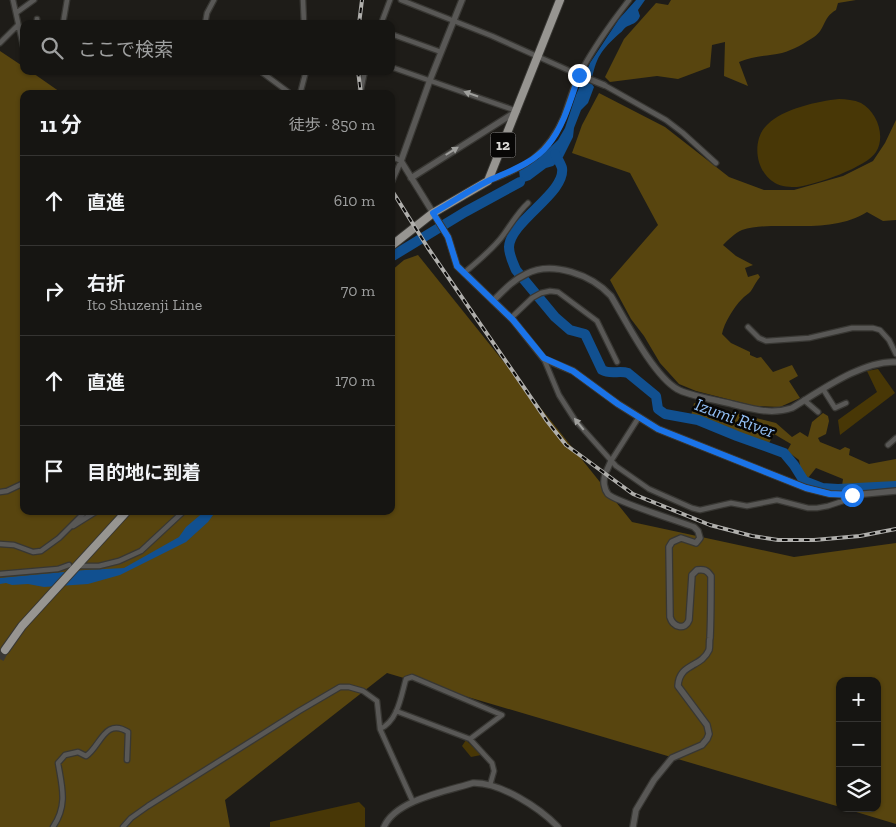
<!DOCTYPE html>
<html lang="ja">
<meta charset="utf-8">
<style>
body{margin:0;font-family:"Zilla Slab","Noto Sans JP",serif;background:#232220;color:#f1f3f6}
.controls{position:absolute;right:15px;bottom:15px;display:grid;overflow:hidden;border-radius:10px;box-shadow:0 1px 4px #0004}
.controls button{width:45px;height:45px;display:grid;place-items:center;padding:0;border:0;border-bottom:1px solid #353432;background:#161512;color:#f1f3f6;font:25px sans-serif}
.stop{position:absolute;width:15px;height:15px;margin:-11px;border:4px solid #1a73e8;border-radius:50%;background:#fff}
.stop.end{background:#1a73e8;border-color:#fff;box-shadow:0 1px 5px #0008}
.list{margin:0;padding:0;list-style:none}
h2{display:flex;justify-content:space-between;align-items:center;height:65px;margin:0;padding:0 20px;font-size:21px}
h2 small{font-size:16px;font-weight:400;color:#9e9f9f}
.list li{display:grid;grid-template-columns:32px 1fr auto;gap:15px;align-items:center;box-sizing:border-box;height:90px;padding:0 20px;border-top:1px solid #353432}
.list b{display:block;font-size:19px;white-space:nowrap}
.list p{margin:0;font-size:16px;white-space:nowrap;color:#9e9f9f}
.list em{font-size:16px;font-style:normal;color:#9e9f9f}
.icon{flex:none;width:28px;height:28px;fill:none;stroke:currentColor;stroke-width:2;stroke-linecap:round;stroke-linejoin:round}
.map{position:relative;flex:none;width:896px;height:827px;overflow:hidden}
.search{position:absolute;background:#161512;box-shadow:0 1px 4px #0004;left:20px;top:20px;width:375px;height:55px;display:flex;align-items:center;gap:12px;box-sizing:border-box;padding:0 18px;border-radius:10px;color:#9e9f9f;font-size:19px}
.panel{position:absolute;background:#161512;box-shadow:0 1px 4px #0004;left:20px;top:90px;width:375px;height:425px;border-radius:10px}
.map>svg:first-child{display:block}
.green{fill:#483706}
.forest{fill:#58450f}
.water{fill:#115090}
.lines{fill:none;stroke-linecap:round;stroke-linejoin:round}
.river{stroke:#115090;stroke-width:10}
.primary-tunnel{stroke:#3a3835;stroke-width:8;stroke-dasharray:8 4;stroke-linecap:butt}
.minor-casing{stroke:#383733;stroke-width:7}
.tertiary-casing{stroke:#383733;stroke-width:8}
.primary-casing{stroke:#383733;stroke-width:10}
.minor{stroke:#595856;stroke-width:4.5}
.tertiary{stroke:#595856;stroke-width:5.5}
.primary{stroke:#979591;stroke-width:8}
.rail-casing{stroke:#b0afac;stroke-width:4}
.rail{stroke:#080706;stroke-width:2;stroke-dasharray:5.5;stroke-linecap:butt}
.oneway{fill:#a0a09d}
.route{stroke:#1a73e8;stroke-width:6}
.labels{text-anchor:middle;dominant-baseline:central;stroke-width:5;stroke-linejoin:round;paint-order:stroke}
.shield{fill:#080706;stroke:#9c9b98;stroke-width:1}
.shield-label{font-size:15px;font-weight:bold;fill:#dbdad7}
.water-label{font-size:18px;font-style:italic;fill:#95c2f8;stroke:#080706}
</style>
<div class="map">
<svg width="896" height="827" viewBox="0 0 896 827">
<rect width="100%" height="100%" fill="#1e1c18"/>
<path class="green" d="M839,99C846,99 854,100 861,103C877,112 886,136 876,152C867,167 815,185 797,187C791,187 781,187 775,183C755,172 751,139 768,124C783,109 818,101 839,99Z
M878,369L895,393L840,435L838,420L877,392L867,371Z
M466,740L481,755L471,757L462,746Z
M359,802L365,808V827H270V822Z"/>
<path class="forest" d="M671,0H856L838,3L836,10C822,18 826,29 814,37C805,43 793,50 782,53C767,56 753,56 739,62L748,86L724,76L725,42L712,45L710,67L678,79L657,76L610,82L605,77L624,39L656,3L668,5Z
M0,51L24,67V71H30L63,94H24V511H391V271L404,260L418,255L632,522L794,557L896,543V824L843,808H877V681H840V807L387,673L225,800L230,827H0Z
M599,93L665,127L729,177L764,190H794L843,176L873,161L885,143L896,120V220L883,221L867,212C842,228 809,226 780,226C768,226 753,226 742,230C735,233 729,239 723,245L736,256L753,265L745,268L748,277L758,274L760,277C756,282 754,286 751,291C749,294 744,296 742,299C734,307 724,323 722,334L731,343L750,352V355L757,358L761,357L773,372L792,365L798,376L789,381L800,398L780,407L755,406L696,391L679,384L660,363L644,336L631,319L610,280L658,225L630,173L572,153L582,125Z
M694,403L776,423L792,437L800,432L808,437L812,422L823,413L828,416L829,421L826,434L818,438L820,442L840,450L845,447L850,449L849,455L869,464L896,459V485L842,486L843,479L816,468L808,478L801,471L799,460L787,451L791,444L774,434L768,445L701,418L691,416Z"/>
<path class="water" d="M636,0H645L638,10L640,16C637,24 631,24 626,27C623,29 622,32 620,33C601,50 596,57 591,83L594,87L588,103L581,110L574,128L573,137L563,157L553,166L546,168L530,180L504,189L520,179L519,170L538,159L558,140L565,128L576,95L590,63L619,19Z
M205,511H216L208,522L186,542L120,575L88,584L44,587L28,584L12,585L6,583L0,584V578L85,570L124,568L179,537L186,527Z"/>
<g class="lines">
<path class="river" d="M555,154C557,158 561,164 562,168C566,193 510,221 509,247C509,255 513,263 516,270L555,317L570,330L585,334L602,370C611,375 619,370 628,373L656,396L658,409L665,414L698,420L737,436L784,453L794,465L804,481L822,488L838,489L896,486
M391,257L465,212L520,182"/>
<path class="primary-tunnel" d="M0,659L5,650"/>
<defs>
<path id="minor" d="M13,0L24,50
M303,0L304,24
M401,0L492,36L579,75
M16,13L34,0
M37,19V24
M63,24L67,0
M205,24L207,13L214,0
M381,24L390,0
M391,34L441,52
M0,43L18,25
M391,67L517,111
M260,71L291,94
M604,85L666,120L683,133L716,163
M300,94L306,71
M360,94L365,71
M391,156L401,161L391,184
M488,181C525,168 548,154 564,116C569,102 573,87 580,73C594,47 611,23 629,0
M464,273C476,263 496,246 504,234C512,223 518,212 528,203
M511,318L532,298L541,293L550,291L558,292L597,321L617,362
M748,327L759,338L766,341L809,338L852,328H873L880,330L889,340L896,354
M544,359L559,395L575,420L616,466L649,489L692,508L700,510L731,503L747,506L777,500L808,508H817L828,506L843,501L844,495
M823,389L835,408L846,403
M804,400L818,412
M888,445L896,438
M611,461L639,417
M0,492L7,491L24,483
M73,526L97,511
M0,544L14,545L33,552L41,551L59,538L86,511
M78,566H99L119,561L141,551L184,511
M0,574L58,569L69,565
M396,711L470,739L492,763L494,771L490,785
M380,729C398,721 401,696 406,679L412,677L502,715L470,739
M53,827C68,805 62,787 58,763L65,755L78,752L86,756C100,747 105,717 128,732L127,760
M123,827L131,818L148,806L299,711L340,687H349L363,691L377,701L380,729L413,802"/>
<path id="tertiary" d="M462,0L430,80L401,161L448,237L457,266L513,320L544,359L573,371L618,404L658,429L806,488L830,494L853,495L896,491
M579,75L604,85
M411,178L517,111
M493,301C503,291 513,280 526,274C552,260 592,275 611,296C626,321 653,375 677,389C689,396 717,400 732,404C753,409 771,415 792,408C820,391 863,360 896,362
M607,470L611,461
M605,475C603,481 604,489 608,494C614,501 681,522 694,527L698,531L700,538L696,543L681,538L672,542L669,547L670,617C673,627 685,631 689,620L692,575L697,570C704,569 707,570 711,576C711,597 711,617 710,638C709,641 710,647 709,650C701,668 679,663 678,686L707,725L709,734L707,739L702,745L672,758L654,780L636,810L633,827
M384,827C395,800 447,791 473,783C500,782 540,808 558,827"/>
<path id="primary" d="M391,246L433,213L488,181L560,0
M5,650L22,626L127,511"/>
</defs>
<use href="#minor" class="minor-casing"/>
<use href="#tertiary" class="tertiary-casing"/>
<use href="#primary" class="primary-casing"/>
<use href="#minor" class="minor"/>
<use href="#tertiary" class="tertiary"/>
<use href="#primary" class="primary"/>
<defs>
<path id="rail" d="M359,24L362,0
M358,71L361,94
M391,189L428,248L547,421L566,445L633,494L710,525L752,536L778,540H814L860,536L896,529"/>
</defs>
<use href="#rail" class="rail-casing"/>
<use href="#rail" class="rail"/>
</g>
<defs><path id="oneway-solid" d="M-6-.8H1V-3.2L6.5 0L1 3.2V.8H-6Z" transform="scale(1.25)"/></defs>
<g class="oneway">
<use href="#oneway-solid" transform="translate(471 94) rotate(-161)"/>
<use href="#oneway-solid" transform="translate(452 151) rotate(-32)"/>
<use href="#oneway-solid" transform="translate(579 424) rotate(-129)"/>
</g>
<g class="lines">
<path class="route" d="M579,75C571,98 564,126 548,145C533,164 507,172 486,182C468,191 451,203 433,213L448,237L457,266L513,320L544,358L573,371L618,404L658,429L806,488L830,494L852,495"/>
</g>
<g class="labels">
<rect class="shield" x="490.5" y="132.5" width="25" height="25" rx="4"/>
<g class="shield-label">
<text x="503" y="145">12</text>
</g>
<g class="water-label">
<text transform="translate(735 418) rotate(20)">Izumi River</text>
</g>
</g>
</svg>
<div class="controls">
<button>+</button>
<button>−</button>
<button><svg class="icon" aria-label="layers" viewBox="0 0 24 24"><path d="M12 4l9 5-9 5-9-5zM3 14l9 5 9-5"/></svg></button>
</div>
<div class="stop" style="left:852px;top:495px"></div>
<div class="stop end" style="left:579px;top:75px"></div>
<div class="search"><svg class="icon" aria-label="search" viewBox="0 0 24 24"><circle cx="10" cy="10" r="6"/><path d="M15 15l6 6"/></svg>ここで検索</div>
<section class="panel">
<h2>11 分<small>徒歩 · 850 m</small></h2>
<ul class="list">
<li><svg class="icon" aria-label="ahead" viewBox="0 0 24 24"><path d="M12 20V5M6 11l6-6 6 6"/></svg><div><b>直進</b></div><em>610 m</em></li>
<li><svg class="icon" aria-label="right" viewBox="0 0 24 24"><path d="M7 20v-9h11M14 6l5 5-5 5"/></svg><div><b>右折</b><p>Ito Shuzenji Line</p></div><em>70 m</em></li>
<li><svg class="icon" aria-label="ahead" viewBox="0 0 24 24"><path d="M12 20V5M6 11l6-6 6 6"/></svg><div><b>直進</b></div><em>170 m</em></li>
<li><svg class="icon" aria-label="arrive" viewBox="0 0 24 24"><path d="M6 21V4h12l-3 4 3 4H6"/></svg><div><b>目的地に到着</b></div></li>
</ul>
</section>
</div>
